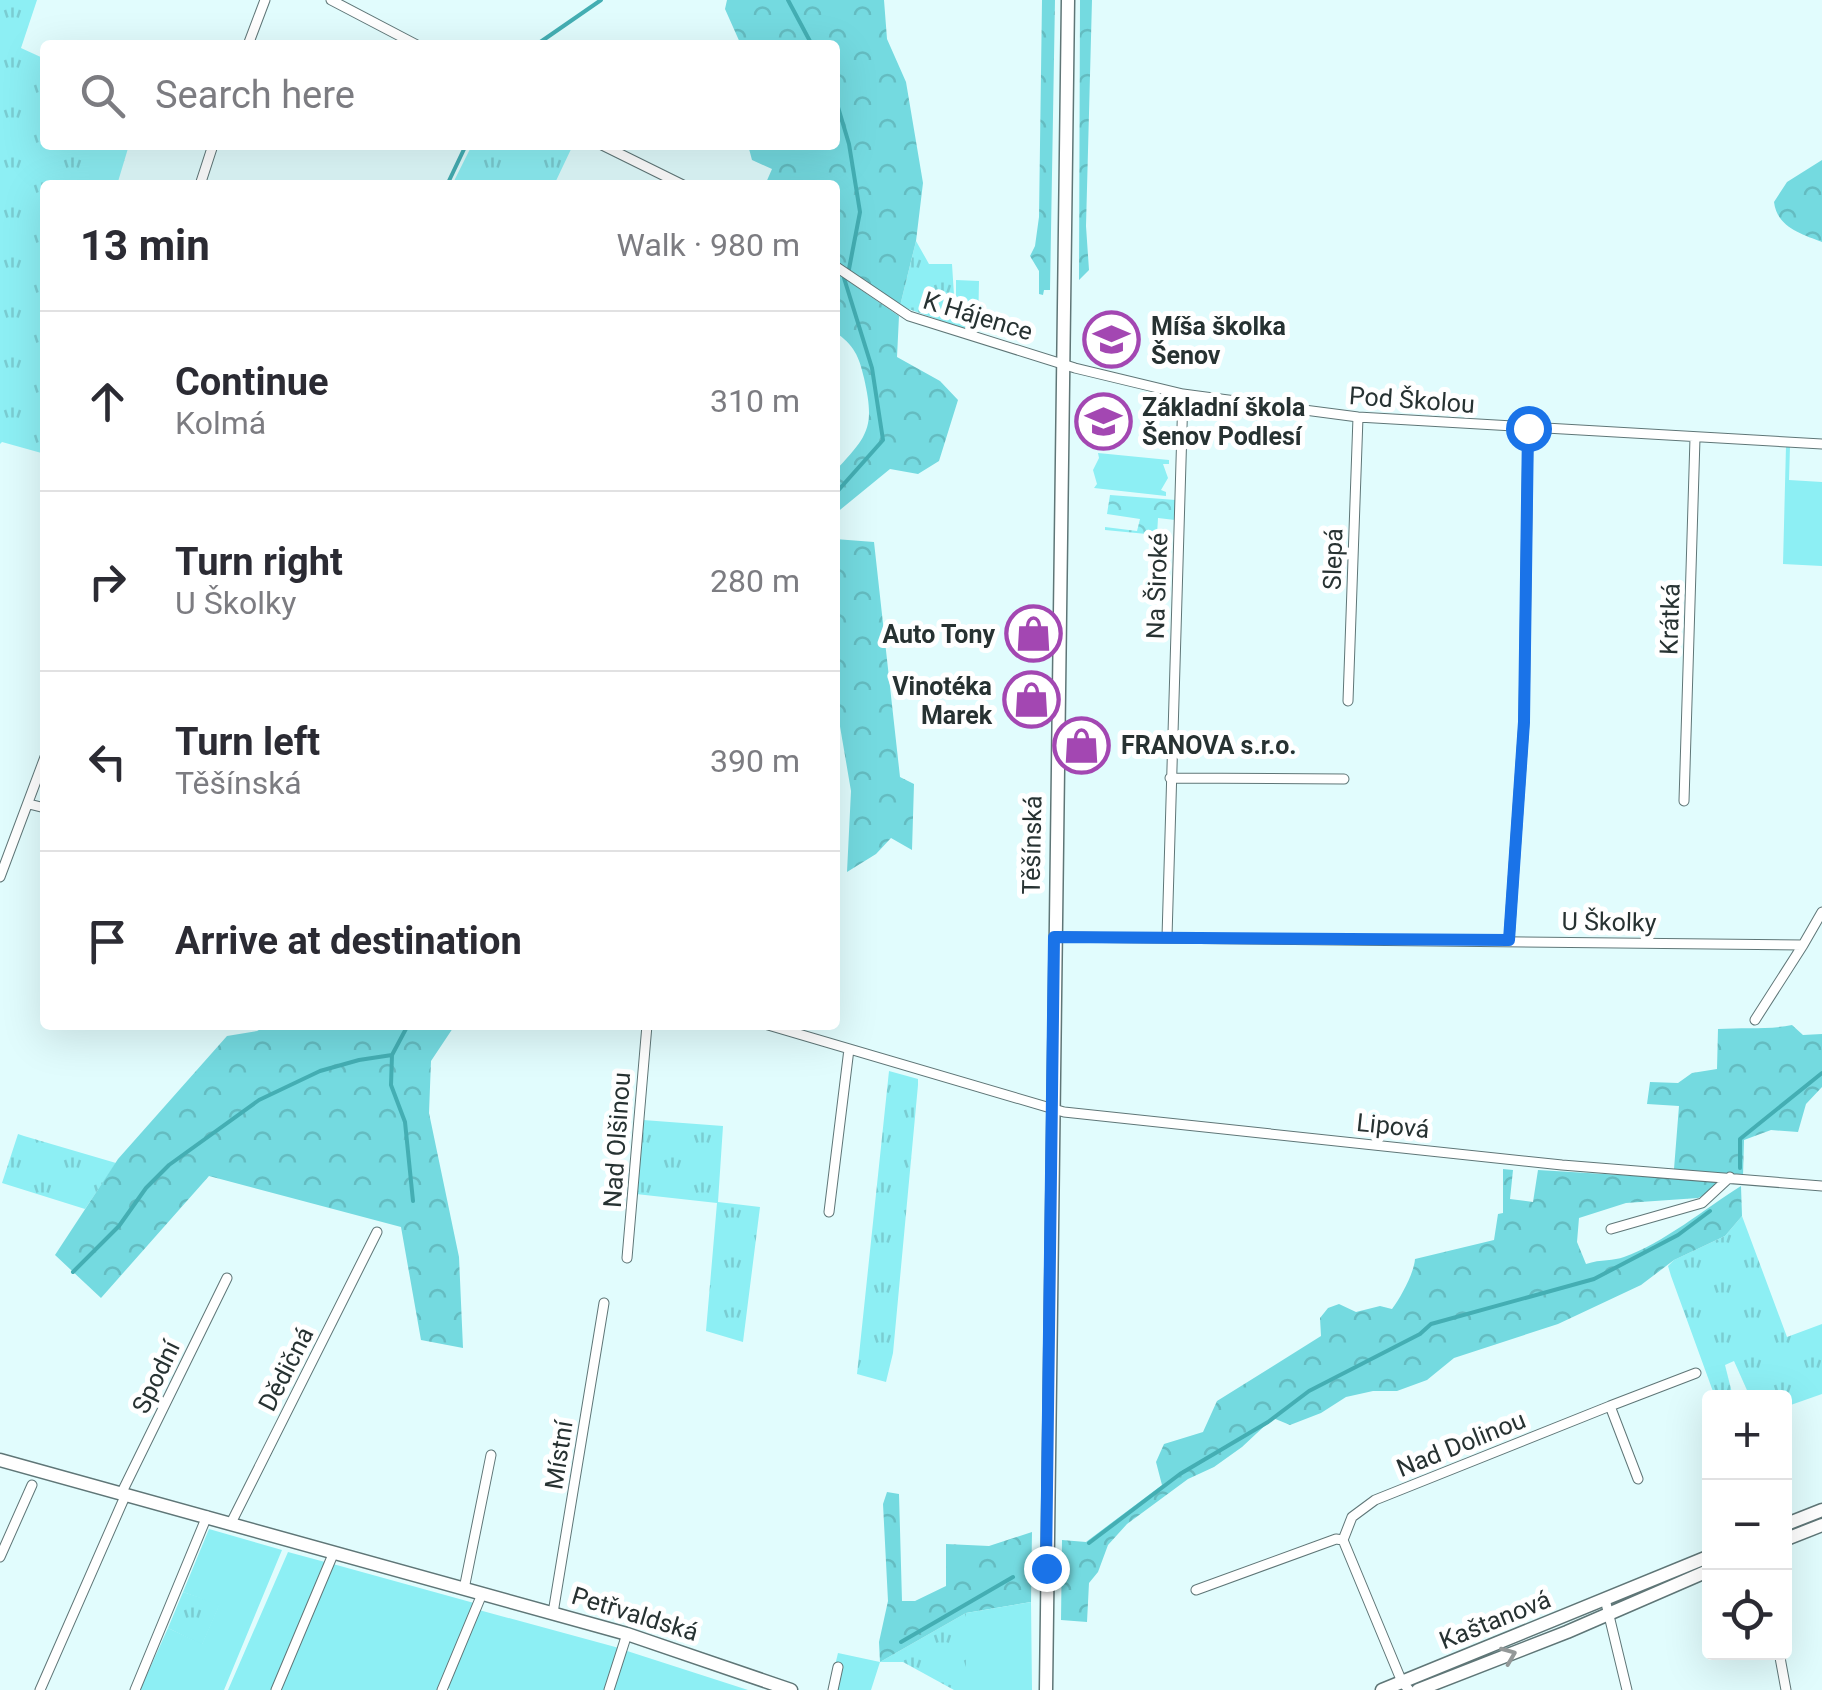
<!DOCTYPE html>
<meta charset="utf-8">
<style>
body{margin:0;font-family:Roboto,sans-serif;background:#f7f7f7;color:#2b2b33}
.controls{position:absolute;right:30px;bottom:30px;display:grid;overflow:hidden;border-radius:10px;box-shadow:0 10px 40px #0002}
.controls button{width:90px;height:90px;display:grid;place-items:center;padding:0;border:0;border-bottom:2px solid #e1e1e2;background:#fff;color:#2b2b33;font:50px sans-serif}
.stop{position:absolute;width:30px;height:30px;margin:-22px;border:8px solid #1a73e8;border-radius:50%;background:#fff}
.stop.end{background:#1a73e8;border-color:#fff;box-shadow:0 2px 10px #0008}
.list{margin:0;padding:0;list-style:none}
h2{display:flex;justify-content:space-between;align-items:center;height:130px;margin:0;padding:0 40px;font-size:42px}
h2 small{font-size:32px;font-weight:400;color:#7c7c81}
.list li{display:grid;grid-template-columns:65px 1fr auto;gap:30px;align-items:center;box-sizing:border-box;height:180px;padding:0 40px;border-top:2px solid #e1e1e2}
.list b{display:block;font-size:38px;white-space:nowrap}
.list p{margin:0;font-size:32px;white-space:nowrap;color:#7c7c81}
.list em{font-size:32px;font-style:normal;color:#7c7c81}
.icon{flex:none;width:55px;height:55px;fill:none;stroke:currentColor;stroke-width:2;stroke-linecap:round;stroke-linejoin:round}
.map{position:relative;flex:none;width:1822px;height:1690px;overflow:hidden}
.search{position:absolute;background:#fff;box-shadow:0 10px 40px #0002;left:40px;top:40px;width:800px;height:110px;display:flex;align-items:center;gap:25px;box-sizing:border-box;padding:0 35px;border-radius:10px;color:#7c7c81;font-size:38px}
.panel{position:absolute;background:#fff;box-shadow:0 10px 40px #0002;left:40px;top:180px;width:800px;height:850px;border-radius:10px}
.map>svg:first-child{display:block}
.grass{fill:url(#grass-tufts)}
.forest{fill:url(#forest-crowns)}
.park{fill:url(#park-crowns)}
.garden{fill:#8deff4}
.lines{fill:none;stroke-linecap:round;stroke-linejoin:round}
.stream{stroke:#44aeb3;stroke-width:4}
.street-casing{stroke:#5f7677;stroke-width:11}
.secondary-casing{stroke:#5f7677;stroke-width:15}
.street{stroke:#fff;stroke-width:9}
.secondary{stroke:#fff;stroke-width:12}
.oneway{stroke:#939898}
.route{stroke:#1a73e8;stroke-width:12}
.labels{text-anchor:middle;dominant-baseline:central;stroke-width:10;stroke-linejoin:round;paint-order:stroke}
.street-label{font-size:25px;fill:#273232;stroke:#fff}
.poi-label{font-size:25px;font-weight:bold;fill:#273232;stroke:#fff;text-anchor:start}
</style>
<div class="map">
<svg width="1822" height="1690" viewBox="0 0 1822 1690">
<defs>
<pattern id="grass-tufts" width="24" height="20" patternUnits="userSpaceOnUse" patternTransform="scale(2.5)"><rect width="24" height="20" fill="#8deff4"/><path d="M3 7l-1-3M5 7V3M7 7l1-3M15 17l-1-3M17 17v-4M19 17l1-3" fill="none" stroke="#7acdd2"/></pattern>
<pattern id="forest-crowns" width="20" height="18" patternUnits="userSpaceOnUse" patternTransform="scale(2.5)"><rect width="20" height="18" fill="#74dae0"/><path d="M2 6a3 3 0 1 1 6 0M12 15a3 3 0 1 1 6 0" fill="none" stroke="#64bcc1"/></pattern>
<pattern id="park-crowns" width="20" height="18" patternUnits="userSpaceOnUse" patternTransform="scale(2.5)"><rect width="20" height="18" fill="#8deff4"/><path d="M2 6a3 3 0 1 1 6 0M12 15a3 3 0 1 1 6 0" fill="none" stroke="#7acdd2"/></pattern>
</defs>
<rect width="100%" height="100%" fill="#e1fcfd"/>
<path class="grass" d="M0,0H37L21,48L45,59V145H129L117,185H45V454L2,442L0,444Z
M472,145H573L554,185H452Z
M916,241L929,264H952L956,326L900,306Z
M889,1071L918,1079V1085L893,1353L886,1382L857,1374Z
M643,1120L723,1126L718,1202L760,1207L743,1342L706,1331L717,1203L636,1194Z
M18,1134L24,1136L116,1163L85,1209L2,1183Z
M1742,1216L1787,1337L1822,1324V1394L1785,1407L1784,1398L1750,1397L1734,1361L1725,1365L1733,1397H1715L1671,1276L1668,1266L1674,1260L1725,1236Z
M183,1592L220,1604L202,1645L168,1628Z
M966,1613V1690H954L903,1662H880Z"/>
<path class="forest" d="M727,0H884L887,39L906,82L923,183L916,241L900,306L835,261V185H765L772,169L752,160L748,145H835V45H741L725,9Z
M1042,0H1055L1050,290H1044L1043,295L1039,294V271L1030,256L1035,246L1039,217Z
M1080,0H1092L1086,226L1089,270L1079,280Z
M1822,160V242C1801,234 1777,227 1774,202L1787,182Z
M835,272L899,316L897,357L940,381L958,400L939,461L918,474L890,469L835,514V471C869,435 875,427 864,378C859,356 854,345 835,332Z
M835,539L874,542L900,777L914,784L912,850L891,838L876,854L847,872L851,791L835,697Z
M268,1025H455L431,1061L429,1113L459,1257L463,1348L421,1340L401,1227L209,1176L101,1298L55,1255L118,1159L227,1036L257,1031Z
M1792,1025L1803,1035L1822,1034V1087L1806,1104L1798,1132L1771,1130L1744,1140L1743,1176L1674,1169L1679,1106L1647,1104L1650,1082L1678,1083L1692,1073L1717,1069L1718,1029C1743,1027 1768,1030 1792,1025Z
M1503,1169L1513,1170L1510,1199L1533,1202L1538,1170L1720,1181L1707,1194L1698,1198L1626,1203L1579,1218L1577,1242L1586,1264C1601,1259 1614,1261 1624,1257C1662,1244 1706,1208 1741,1186L1742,1216L1725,1236L1674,1260L1641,1285L1558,1324L1454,1358L1427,1380L1397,1391H1373L1346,1397L1321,1413L1290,1425L1273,1418L1242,1447L1214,1467L1188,1479L1127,1524L1108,1545L1098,1572L1089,1583L1087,1622L1061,1620L1062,1540L1086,1542L1162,1485L1156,1462L1164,1444L1203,1432L1217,1401L1321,1336L1320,1318L1328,1308L1339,1304L1356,1312L1380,1306L1392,1309C1401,1297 1414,1273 1415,1259L1494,1240L1498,1214L1503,1213Z
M887,1492L899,1494L902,1601H915L946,1586V1544L989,1546L1032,1532L1031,1602L966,1613L880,1662L879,1642L888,1601L883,1504Z"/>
<path class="park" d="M1110,495L1176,500L1175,520L1158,518L1157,535L1105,530V527L1137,531L1140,519L1107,514Z"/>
<path class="garden" d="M956,280L979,281L978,332L956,326Z
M1786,446H1790L1789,480L1822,482V566L1783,564Z
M1098,453L1169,460V464H1163L1168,478L1161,490L1166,492V496L1094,488L1097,484L1093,470L1099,458Z
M209,1529L282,1550L224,1690H140L168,1628L202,1644L219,1605L183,1592Z
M288,1552L325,1562L272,1690H228Z
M333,1564L474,1603L438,1690H280Z
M1031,1602L1032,1690H966V1613Z
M479,1610L619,1648L605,1690H450L448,1685Z
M624,1650L748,1690H612Z
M838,1653L880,1662L871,1690H829Z"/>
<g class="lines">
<path class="stream" d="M788,0L812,45
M536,45L601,0
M835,97L849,144L860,212L849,269
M447,185L466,145
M835,494L883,440L872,368L844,278
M392,1055L391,1085L405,1122L413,1201
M1740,1168V1139L1822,1073
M73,1272L119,1226L146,1188L169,1165L259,1100L320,1071L359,1060L392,1055L408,1025
M1089,1543L1180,1474L1268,1422L1309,1391L1420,1334L1431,1324L1594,1279L1678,1235L1710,1211
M901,1642L1013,1577"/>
<defs>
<path id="street" d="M331,0L417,45
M248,45L265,0
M602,145L683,185
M200,185L213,145
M835,266L909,316L1075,368L1183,394L1358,417L1822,444
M1348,701L1358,417
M1170,778L1344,779
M1684,801L1695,438
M29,804L45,808
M0,877L45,757
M1054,937L1803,945L1822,912
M1167,937L1183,394
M1509,940L1524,722L1528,428
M1755,1020L1803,945
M768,1025L1064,1112L1562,1165L1822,1186
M829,1212L849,1049
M1611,1229L1702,1203L1730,1177
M627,1258L647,1025
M1638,1479L1610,1406L1696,1373
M122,1492L227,1278
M231,1523L377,1232
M1343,1540L1352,1517L1375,1500L1610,1406
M0,1557L32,1485
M464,1589L491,1455
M1196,1590L1336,1539L1343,1540L1402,1682L1409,1690
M1605,1599L1627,1690
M553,1613L604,1303
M1779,1652L1786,1690
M40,1690L126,1494
M135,1690L207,1516
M276,1690L334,1552
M442,1690L482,1594
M609,1690L627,1634
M833,1690L838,1667"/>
<path id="secondary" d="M0,1460L627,1634L791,1690
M1784,1525L1822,1510
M1784,1540L1822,1525
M1046,1690L1068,0
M1382,1690L1710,1556
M1418,1690L1567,1632L1710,1570"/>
</defs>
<use href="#street" class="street-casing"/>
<use href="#secondary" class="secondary-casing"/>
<use href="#street" class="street"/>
<use href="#secondary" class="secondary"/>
</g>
<defs><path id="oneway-chevron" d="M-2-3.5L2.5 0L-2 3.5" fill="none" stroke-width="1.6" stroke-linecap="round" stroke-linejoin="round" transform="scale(2.5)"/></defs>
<use class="oneway" href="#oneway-chevron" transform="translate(1509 1655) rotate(-22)"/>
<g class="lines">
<path class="route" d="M1046,1568L1054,937L1509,940L1524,722L1528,428"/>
</g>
<defs>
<symbol id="school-ring" viewBox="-11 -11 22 22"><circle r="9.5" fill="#fff" stroke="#a347b2" stroke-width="1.5"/><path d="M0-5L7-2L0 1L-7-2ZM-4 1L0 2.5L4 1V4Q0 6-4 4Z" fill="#a347b2"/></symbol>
<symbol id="shop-ring" viewBox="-11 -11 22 22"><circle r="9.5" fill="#fff" stroke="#a347b2" stroke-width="1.5"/><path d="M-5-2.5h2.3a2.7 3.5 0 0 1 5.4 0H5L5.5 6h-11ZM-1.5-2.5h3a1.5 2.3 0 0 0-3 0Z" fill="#a347b2"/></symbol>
</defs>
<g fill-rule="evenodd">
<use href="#school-ring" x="1080" y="308" width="63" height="63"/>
<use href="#school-ring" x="1072" y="390" width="63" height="63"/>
<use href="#shop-ring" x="1002" y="602" width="63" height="63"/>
<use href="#shop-ring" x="1000" y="668" width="63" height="63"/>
<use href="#shop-ring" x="1050" y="714" width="63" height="63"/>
</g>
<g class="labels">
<g class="street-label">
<text transform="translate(978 316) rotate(17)">K Hájence</text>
<text transform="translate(1412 400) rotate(4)">Pod Školou</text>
<text transform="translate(1333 559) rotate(-88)">Slepá</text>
<text transform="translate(1157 586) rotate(-88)">Na Široké</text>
<text transform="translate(1670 619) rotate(-88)">Krátká</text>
<text transform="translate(1032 845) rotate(-89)">Těšínská</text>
<text transform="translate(1609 922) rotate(1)">U Školky</text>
<text transform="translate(1393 1126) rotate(6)">Lipová</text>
<text transform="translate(617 1140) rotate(-86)">Nad Olšinou</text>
<text transform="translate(286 1369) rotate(-63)">Dědičná</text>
<text transform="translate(156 1377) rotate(-64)">Spodní</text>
<text transform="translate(1461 1444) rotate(-22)">Nad Dolinou</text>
<text transform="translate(559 1455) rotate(-81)">Místní</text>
<text transform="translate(635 1614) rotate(17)">Petřvaldská</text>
<text transform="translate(1495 1620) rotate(-22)">Kaštanová</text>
</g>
<g class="poi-label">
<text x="1151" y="326">Míša školka<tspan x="1151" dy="29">Šenov</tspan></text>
<text x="1142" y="407">Základní škola<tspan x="1142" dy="29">Šenov Podlesí</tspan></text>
<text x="995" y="634" text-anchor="end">Auto Tony</text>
<text x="992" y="686" text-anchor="end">Vinotéka<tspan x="992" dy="29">Marek</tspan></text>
<text x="1121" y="745">FRANOVA s.r.o.</text>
</g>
</g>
</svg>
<div class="controls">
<button>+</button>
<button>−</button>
<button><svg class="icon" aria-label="locate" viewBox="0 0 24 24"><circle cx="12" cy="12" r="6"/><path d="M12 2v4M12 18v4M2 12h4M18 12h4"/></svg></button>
</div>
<div class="stop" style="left:1528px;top:428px"></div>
<div class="stop end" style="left:1046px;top:1568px"></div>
<div class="search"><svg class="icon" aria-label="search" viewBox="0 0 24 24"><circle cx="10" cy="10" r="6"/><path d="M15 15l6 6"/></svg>Search here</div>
<section class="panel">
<h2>13 min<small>Walk · 980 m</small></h2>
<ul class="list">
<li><svg class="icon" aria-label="ahead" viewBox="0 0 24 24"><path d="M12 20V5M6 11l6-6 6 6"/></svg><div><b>Continue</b><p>Kolmá</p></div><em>310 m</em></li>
<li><svg class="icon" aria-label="right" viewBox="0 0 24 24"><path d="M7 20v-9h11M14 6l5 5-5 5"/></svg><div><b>Turn right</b><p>U Školky</p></div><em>280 m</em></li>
<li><svg class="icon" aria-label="left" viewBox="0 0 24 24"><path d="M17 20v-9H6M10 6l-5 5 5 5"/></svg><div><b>Turn left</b><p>Těšínská</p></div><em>390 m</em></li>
<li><svg class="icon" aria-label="arrive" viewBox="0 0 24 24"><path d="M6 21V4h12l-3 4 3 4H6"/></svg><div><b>Arrive at destination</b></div></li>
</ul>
</section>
</div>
